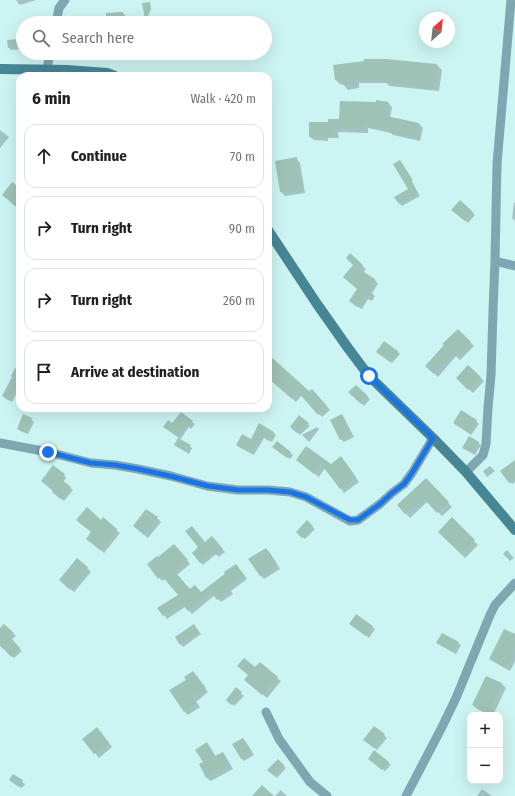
<!DOCTYPE html>
<meta charset="utf-8">
<style>
body{margin:0;font-family:"Fira Sans Condensed",sans-serif;background:#f2f2f2;color:#202124}
.controls{position:absolute;right:12px;bottom:12px;display:grid;overflow:hidden;border-radius:8px;box-shadow:0 4px 16px #0002}
.controls button{width:36px;height:36px;display:grid;place-items:center;padding:0;border:0;border-bottom:1px solid #e0e0e0;background:#fff;color:#202124;font:20px sans-serif}
.compass{position:absolute;left:419px;top:12px;width:36px;height:36px;border-radius:50%;background:#fff;box-shadow:0 4px 16px #0002;rotate:27deg}
.stop{position:absolute;width:12px;height:12px;margin:-9px;border:3px solid #1a73e8;border-radius:50%;background:#fff}
.stop.end{background:#1a73e8;border-color:#fff;box-shadow:0 1px 4px #0008}
.list{margin:0;padding:0;list-style:none}
h2{display:flex;justify-content:space-between;align-items:center;height:52px;margin:0;padding:0 16px;font-size:17px}
h2 small{font-size:13px;font-weight:400;color:#757577}
.list li{display:grid;grid-template-columns:26px 1fr auto;gap:12px;align-items:center;box-sizing:border-box;height:64px;margin:0 8px 8px;padding:0 8px;border:1px solid #e0e0e0;border-radius:12px}
.list b{display:block;font-size:15px;white-space:nowrap}
.list em{font-size:13px;font-style:normal;color:#757577}
.icon{flex:none;width:22px;height:22px;fill:none;stroke:currentColor;stroke-width:2;stroke-linecap:round;stroke-linejoin:round}
.map{position:relative;flex:none;width:515px;height:796px;overflow:hidden}
.search{position:absolute;background:#fff;box-shadow:0 4px 16px #0002;left:16px;top:16px;width:256px;height:44px;display:flex;align-items:center;gap:10px;box-sizing:border-box;padding:0 14px;border-radius:22px;color:#757577;font-size:15px}
.panel{position:absolute;background:#fff;box-shadow:0 4px 16px #0002;left:16px;top:72px;width:256px;height:340px;border-radius:12px}
.map>svg:first-child{display:block}
.shadow{fill:#0003}
.building{fill:#9fc2b6}
.lines{fill:none;stroke-linecap:round;stroke-linejoin:round}
.minor{stroke:#7fa7b2;stroke-width:9}
.secondary{stroke:#478695;stroke-width:10}
.route{stroke:#1a73e8;stroke-width:5}
</style>
<div class="map">
<svg width="515" height="796" viewBox="0 0 515 796">
<rect width="100%" height="100%" fill="#ccf4f2"/>
<path class="shadow" d="M16,0H36L20,5Z
M149,3L151,9L147,18L143,4Z
M123,13L125,15V22H139L140,23H107Z
M20,40L23,42V49L11,50L9,47Z
M89,53H99L98,58H91L89,56Z
M437,65L442,70L439,91L390,86L386,83H359V88L348,90L343,84L341,85L336,80Z
M388,103L392,107L390,118L419,124L423,128L420,141L393,135L391,133L368,128V133L338,132L339,138H328V141L314,140L310,137L329,123Z
M0,130L9,137L0,148Z
M296,158L300,163L305,193L285,196L281,192Z
M400,161L402,164L413,180L411,181L420,196L402,206L400,204L409,189Z
M514,203H515V221L512,218Z
M455,212H472L475,215L468,223Z
M20,221V228L17,226Z
M350,255L366,269L363,273L375,280L378,284L372,293L375,296L372,301L368,299L362,309L354,305L351,301L358,289L354,265Z
M458,330L474,346L460,360L456,356L438,377L426,366Z
M397,351L400,354L392,363L380,354Z
M268,355L309,392L315,393L330,410L322,417L302,395L296,402L268,377Z
M468,366L484,381L473,393L457,378Z
M20,372V387L12,402L6,399L3,396L13,377Z
M356,386L370,399L364,406L350,392Z
M341,415L344,418L354,437L344,442L341,439L331,420Z
M31,419L34,422L28,434L20,431L18,428Z
M476,421L479,424L471,435L457,425Z
M192,422L195,424L191,429L189,427L180,440L192,448L189,454L178,447L175,445L179,438L164,427L172,425Z
M308,424L310,426L300,435L294,430Z
M260,425L274,433L276,435L272,442L264,438L254,455L239,447L237,445L251,440Z
M317,427L319,429L309,442L302,435Z
M277,442L293,455L290,459L276,449Z
M478,442L481,445L475,455L466,450L463,448Z
M297,460L331,465L345,462L359,482L344,493L325,468L319,477Z
M515,464V482L512,484L510,482Z
M490,466L495,471L487,477L483,471Z
M64,475L66,478L63,482L73,490L64,501L56,495L54,491L45,483Z
M426,479L452,507L442,516L428,501L410,518L398,505Z
M157,518L161,522L148,538L134,526Z
M103,519L120,533L104,553L91,542Z
M452,519L478,545L465,558L439,532Z
M307,522L315,529L305,539L297,532Z
M212,538L225,552L219,557L216,554L203,565L200,562L206,544Z
M177,548L190,564L177,575L190,590L201,593L236,565L247,579L231,591L233,594L221,602L215,595L192,614L185,607L167,619L164,615L179,595L165,579L162,581L148,564Z
M266,549L270,553L280,569L264,579L260,575Z
M507,550L514,558L510,561L503,554Z
M87,568L91,572L74,592L64,584Z
M357,616L375,629L369,638L353,626Z
M4,625L16,636L11,640L22,651L14,658L4,648L3,649L0,646V630Z
M196,628L201,634L183,647L181,644Z
M515,636V661L510,671L494,662L490,659Z
M458,643L461,645L456,654L440,645Z
M256,668L277,678L281,681L267,698L250,684Z
M196,676L208,692L196,702L200,707L188,715L185,712L187,680Z
M486,677L502,684L506,688L493,715H490L477,709L473,705Z
M236,689L244,696L234,706L229,702Z
M101,733L112,747L99,758L84,739Z
M384,735L387,738L377,750L367,742Z
M243,739L246,742L254,755L244,761L241,758Z
M207,744L210,747L216,757L223,753L226,757L233,769L211,781L207,778L200,765L204,763Z
M278,760L286,768L277,778L268,770Z
M372,761L388,762L391,765L385,771Z
M13,775L25,784L22,788L12,782Z
M482,789L492,796H477Z
M281,790L287,796H275Z"/>
<path class="building" d="M150,2L151,7L145,19L142,3Z
M123,12L124,23H106V13Z
M21,39V46L8,48L7,40Z
M364,59H386L437,64L435,87L384,82V78L355,79V84L343,85L342,80H335L333,65L364,61Z
M376,100L389,102L386,116L419,123L417,138L388,132L389,130L365,125L364,129H335V134L325,135V137H309V122H328V119H339L340,101L376,102Z
M297,157L301,189L280,192L275,161Z
M400,160L411,178H410L418,193L399,204L394,197L408,189L393,164Z
M12,182L20,188V210L2,195Z
M460,200L473,212L465,221L451,210Z
M350,253L363,265L359,269L375,279L369,290L372,292L368,298L365,296L358,307L349,301L357,289L343,277L353,265L346,258Z
M458,329L471,342L456,357L452,354L434,374L425,366L444,345L442,344Z
M384,341L398,351L390,362L376,352Z
M268,354L309,391L312,389L327,406L318,415L298,392L292,399L268,378Z
M468,365L481,377L468,390L456,378Z
M15,368L20,371V380L9,400L2,396L12,377L11,376Z
M356,385L368,396L361,404L348,392Z
M461,410L477,420L469,433L453,423Z
M181,412L193,421L188,427L186,426L178,437L163,427L168,420L172,423Z
M23,414L32,418L26,433L17,429Z
M342,414L352,434L340,440L330,420Z
M299,415L309,423L297,433L290,427Z
M259,423L274,432L269,441L261,436L252,454L236,445L242,434L251,439Z
M469,436L479,442L473,453L462,448Z
M178,438L191,445L186,452L174,445Z
M277,441L291,452L287,458L272,447Z
M306,446L331,464L341,456L356,477L340,489L321,464L314,474L296,460Z
M515,460V478L509,483L500,471Z
M53,465L65,474L61,479L71,487L61,499L52,492L53,491L41,481Z
M426,478L449,502L437,513L423,498L405,514L397,505Z
M87,507L101,520L103,517L117,529L100,550L86,539L91,532L76,520Z
M146,509L158,517L144,535L133,526Z
M452,517L475,540L461,554L438,532Z
M307,520L313,526L302,538L296,532Z
M192,526L205,542L212,536L223,549L216,555L213,552L200,563L192,553L198,547L185,531Z
M174,544L188,560L175,572L190,589L195,585L201,592L225,574L224,572L236,564L245,576L228,587L230,590L217,600L211,592L188,611L182,604L163,616L157,608L178,595L162,576L158,579L147,564L157,556L158,557Z
M266,548L277,564L260,576L248,559Z
M77,558L88,567L69,589L59,580Z
M356,614L373,626L366,636L349,624Z
M4,624L14,633L10,637L20,648L11,657L0,645V628Z
M194,624L199,632L180,645L175,637Z
M504,629L515,634V650L506,668L489,659Z
M442,633L459,642L453,652L436,643Z
M244,658L255,667L260,662L278,677L262,695L244,680L248,675L237,666Z
M193,671L206,688L193,698L197,704L184,712L169,690L186,680L184,677Z
M486,676L502,683L489,713L472,705Z
M236,687L242,692L231,705L226,700Z
M374,726L385,734L374,748L363,740Z
M97,727L109,743L94,754L82,739Z
M243,738L252,752L241,759L232,744Z
M207,742L215,756L223,752L230,765L206,778L199,764L203,762L195,750Z
M374,750L389,762L382,770L368,759Z
M278,759L284,765L274,776L267,770Z
M13,774L23,780L19,787L9,780Z
M262,785L274,796H252Z"/>
<g class="lines">
<path class="minor" d="M56,23L59,8L65,0
M47,69L50,53
M495,261L515,266
M0,443L48,452L91,463L115,465L138,469L171,476L207,486L238,490H268L290,492L306,497L350,521L358,520L380,504L392,493L404,484L412,473L433,438
M466,472L483,455L486,444L488,408L491,375L493,311L495,261L497,164L511,0
M266,712L279,739L310,782L327,796
M406,796L442,727L456,698L490,615L495,605L515,583"/>
<path class="secondary" d="M0,69L67,70L107,73L115,76
M268,230L317,304L348,348L369,376L433,438L466,472L515,530"/>
</g>
<g class="lines">
<path class="route" d="M48,452L91,463L115,465L138,469L170,476L208,486L238,490H268L290,492L306,497L350,520H358L380,504L392,493L404,484L412,473L433,438L369,376"/>
</g>
</svg>
<div class="controls">
<button>+</button>
<button>−</button>
</div>
<svg class="compass" viewBox="-18 -18 36 36"><path d="M0-13l5 13h-10z" fill="#e53935"/><path d="M0 13l5-13h-10z" fill="#757577"/></svg>
<div class="stop" style="left:369px;top:376px"></div>
<div class="stop end" style="left:48px;top:452px"></div>
<div class="search"><svg class="icon" aria-label="search" viewBox="0 0 24 24"><circle cx="10" cy="10" r="6"/><path d="M15 15l6 6"/></svg>Search here</div>
<section class="panel">
<h2>6 min<small>Walk · 420 m</small></h2>
<ul class="list">
<li><svg class="icon" aria-label="ahead" viewBox="0 0 24 24"><path d="M12 20V5M6 11l6-6 6 6"/></svg><div><b>Continue</b></div><em>70 m</em></li>
<li><svg class="icon" aria-label="right" viewBox="0 0 24 24"><path d="M7 20v-9h11M14 6l5 5-5 5"/></svg><div><b>Turn right</b></div><em>90 m</em></li>
<li><svg class="icon" aria-label="right" viewBox="0 0 24 24"><path d="M7 20v-9h11M14 6l5 5-5 5"/></svg><div><b>Turn right</b></div><em>260 m</em></li>
<li><svg class="icon" aria-label="arrive" viewBox="0 0 24 24"><path d="M6 21V4h12l-3 4 3 4H6"/></svg><div><b>Arrive at destination</b></div></li>
</ul>
</section>
</div>
